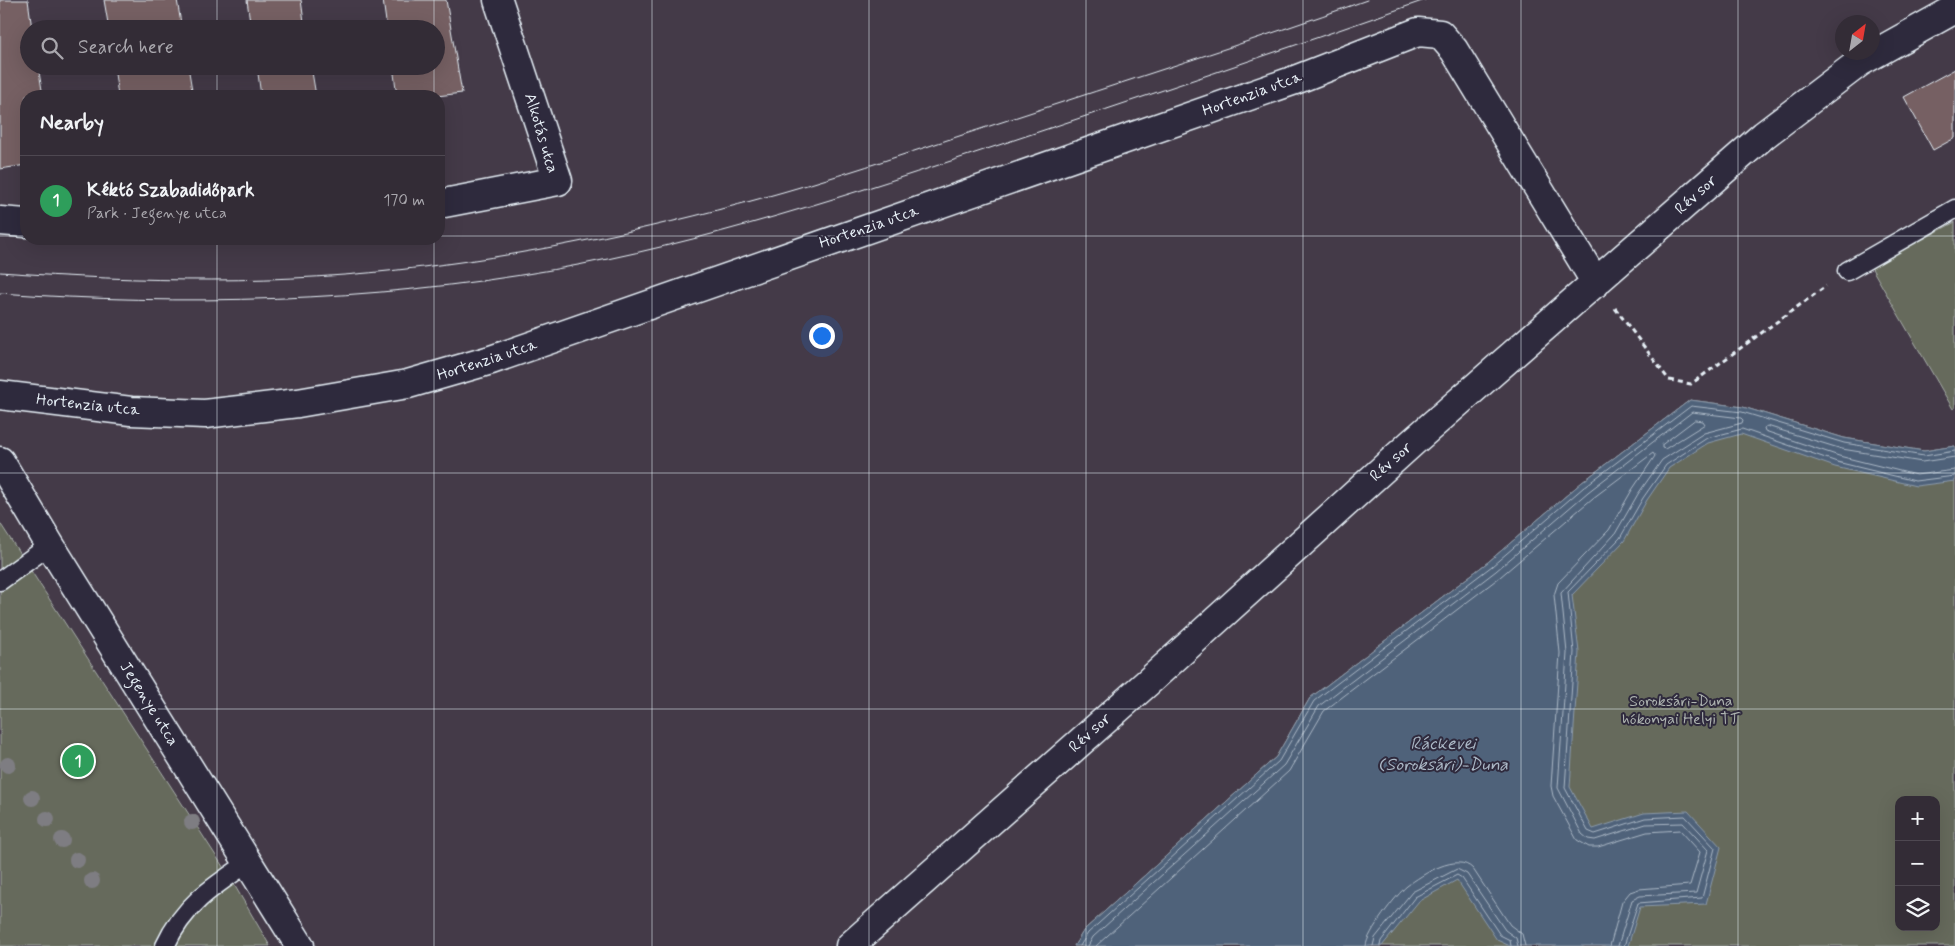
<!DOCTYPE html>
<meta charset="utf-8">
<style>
body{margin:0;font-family:Mynerve,sans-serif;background:#3e3842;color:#f1f3f6}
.controls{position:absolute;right:15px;bottom:15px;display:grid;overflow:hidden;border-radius:10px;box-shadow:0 5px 20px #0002}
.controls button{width:45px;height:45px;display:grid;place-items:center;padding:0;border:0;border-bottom:1px solid #4e4851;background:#332c36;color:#f1f3f6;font:25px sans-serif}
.compass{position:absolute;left:1835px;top:15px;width:45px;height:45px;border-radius:50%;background:#332c36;box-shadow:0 5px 20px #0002;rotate:31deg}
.you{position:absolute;left:821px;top:335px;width:18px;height:18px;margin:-12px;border:4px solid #fff;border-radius:50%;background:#1a73e8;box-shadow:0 0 0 8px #1a73e833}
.badge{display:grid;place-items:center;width:32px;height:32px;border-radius:50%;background:#8c9099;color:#fff;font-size:16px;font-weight:700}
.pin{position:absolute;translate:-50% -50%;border:2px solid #fff;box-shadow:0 1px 5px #0006}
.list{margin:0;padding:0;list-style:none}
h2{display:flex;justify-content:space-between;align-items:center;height:65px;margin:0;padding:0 20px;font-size:21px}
h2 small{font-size:16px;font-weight:400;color:#a9a7ad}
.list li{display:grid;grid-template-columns:32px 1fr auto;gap:15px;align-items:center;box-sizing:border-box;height:90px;padding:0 20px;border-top:1px solid #4e4851}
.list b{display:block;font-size:19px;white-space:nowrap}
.list p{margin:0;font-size:16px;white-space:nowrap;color:#a9a7ad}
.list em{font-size:16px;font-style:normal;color:#a9a7ad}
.icon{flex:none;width:28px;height:28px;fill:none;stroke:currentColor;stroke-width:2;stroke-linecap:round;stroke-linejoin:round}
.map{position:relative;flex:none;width:1955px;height:946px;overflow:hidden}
.search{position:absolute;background:#332c36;box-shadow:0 5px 20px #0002;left:20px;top:20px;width:425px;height:55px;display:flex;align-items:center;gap:12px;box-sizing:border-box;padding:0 18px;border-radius:28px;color:#a9a7ad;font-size:19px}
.panel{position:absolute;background:#332c36;box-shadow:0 5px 20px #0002;left:20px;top:90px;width:425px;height:155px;border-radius:20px}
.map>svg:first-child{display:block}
.green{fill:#666a5b;stroke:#a7aeaa;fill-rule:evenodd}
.water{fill:#4f627a;stroke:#8c9bac}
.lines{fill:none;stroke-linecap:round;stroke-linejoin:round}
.shore{stroke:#abb8c6;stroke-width:1}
.building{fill:#766163;stroke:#e8f1f8}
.lane-casing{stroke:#e8f1f8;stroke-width:21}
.street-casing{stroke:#e8f1f8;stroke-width:31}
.path{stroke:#e8f1f8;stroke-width:3;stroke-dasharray:5 4;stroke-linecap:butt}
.lane{stroke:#2f2a3d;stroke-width:18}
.street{stroke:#2f2a3d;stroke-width:28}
.tram{stroke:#e8f1f8;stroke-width:1}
.tree{fill:#7e7d82}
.grid{fill:none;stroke:#e8f1f8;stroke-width:1;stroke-opacity:0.55}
.labels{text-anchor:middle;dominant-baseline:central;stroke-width:4;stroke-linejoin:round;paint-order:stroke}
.street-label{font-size:16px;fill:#e8f1f8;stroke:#2f2a3d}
.park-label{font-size:16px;fill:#aeb4b1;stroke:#2f2a3d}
.water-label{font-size:18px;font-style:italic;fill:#abb8c6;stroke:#2f2a3d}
</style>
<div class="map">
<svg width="1955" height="946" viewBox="0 0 1955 946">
<rect width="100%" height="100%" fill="#443a48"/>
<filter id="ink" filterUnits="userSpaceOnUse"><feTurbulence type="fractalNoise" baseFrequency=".02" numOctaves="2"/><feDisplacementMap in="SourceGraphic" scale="10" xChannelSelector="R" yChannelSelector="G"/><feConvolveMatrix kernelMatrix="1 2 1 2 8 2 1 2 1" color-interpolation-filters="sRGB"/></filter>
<g filter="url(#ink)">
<path class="green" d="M1955,222V408L1953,409L1871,267Z
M1690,400L1743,407L1844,438L1924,451L1955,446V946H1074L1084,930L1276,757L1310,698L1488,562L1581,483ZM1899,800H1936V927H1899Z
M0,523L229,876L270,946H0Z"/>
<path class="water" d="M1690,400L1743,407L1844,438L1924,451L1955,446V481L1916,486L1835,467L1741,434L1708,443L1669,468L1647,500L1624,541L1572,595L1579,652L1570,787L1593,829L1644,813L1688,811L1721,847L1706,904L1640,907L1628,946H1510L1497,940L1457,880L1419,901L1382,946H1074L1084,930L1276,757L1310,698L1488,562L1581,483Z"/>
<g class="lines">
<path class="shore" d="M1695,420L1703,421L1705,424L1665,449L1662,448V445Z
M1955,457L1922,462L1842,449L1767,426L1764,428L1765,431L1839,456L1916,475L1955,470
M1080,946L1088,933L1279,761L1314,701L1492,566L1584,487L1691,406L1742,412L1844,443L1924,456L1955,451
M1088,946L1093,937L1284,765L1319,706L1496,571L1588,492L1692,412L1741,418L1743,420L1742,423L1704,433L1662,460L1638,494L1615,534L1561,593L1567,653L1558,788L1582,834L1588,839L1595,840L1646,824L1683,823L1708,850L1696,893L1640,896L1632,900L1618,946
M1096,946L1289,771L1324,711L1500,577L1593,498L1653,453L1655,456L1632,490L1609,530L1558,583L1554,595L1560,653L1551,786L1553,796L1577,840L1589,847H1598L1647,832L1680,830L1700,852L1690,885L1639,889L1630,892L1622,902L1610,946
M1366,946C1366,934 1397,894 1407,886C1423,874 1457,852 1473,869L1510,925L1522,934L1525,946
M1373,946L1375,938L1412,892L1457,869L1467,874L1505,930L1516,938L1518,946
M1380,946L1381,941L1415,897L1457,875L1462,878L1500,935L1510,940L1511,946
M1624,946L1638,903L1702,898L1715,848L1685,816L1645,818L1595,834L1588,831L1565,788L1574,652L1568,592L1620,538L1643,498L1666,465L1707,438L1742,429L1837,462L1915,481L1955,476"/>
</g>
<path class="building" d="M0,0H28L32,29H29V66H38L43,96H26V165L0,169Z
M104,0H177L182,29H109Z
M247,0H301L305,29H251Z
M383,0H446L462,93L437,96H397L393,66H436V29H387Z
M114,66H188L193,96H118Z
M257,66H311L316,96H261Z
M1955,69V138L1933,150L1904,97Z"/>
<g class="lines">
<defs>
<path id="lane" d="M1847,271L1955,209
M0,581L50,545
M165,946C184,905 212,887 248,863"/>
<path id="street" d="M439,204L558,181L498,0
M0,221L26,223
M0,395L131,411L205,414L298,403L408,384L491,360L1295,80L1418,32L1440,34L1454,50L1596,283
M0,461L50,545L300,946
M850,946L1147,683L1413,442L1764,135L1860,62L1955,9"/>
</defs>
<use href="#lane" class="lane-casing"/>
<use href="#street" class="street-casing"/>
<path class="path" d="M1615,308L1669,380L1691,384L1826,286"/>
<use href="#lane" class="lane"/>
<use href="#street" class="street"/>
<path class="tram" d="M0,272C141,282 283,285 423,267C545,252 665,226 783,192C857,171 931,145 1005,121C1126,81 1247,43 1367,0
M0,293C183,306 370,302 551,270C704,243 852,194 999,145C1141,98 1283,50 1425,0"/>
</g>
<g class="tree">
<circle cx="8" cy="765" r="8"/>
<circle cx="32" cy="798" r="8"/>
<circle cx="47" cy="819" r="8"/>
<circle cx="192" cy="822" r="8"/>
<circle cx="62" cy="840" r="8"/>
<circle cx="77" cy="860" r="8"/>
<circle cx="92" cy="881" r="8"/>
</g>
</g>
<path class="grid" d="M217,0V29M434,0V29M652,0V946M869,0V946M1086,0V946M1303,0V946M1521,0V946M1738,0V946M217,66V96M434,66V96M0,236H26M439,236H1955M217,239V946M434,239V946M0,473H1955M0,709H1955"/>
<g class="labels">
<g class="street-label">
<text transform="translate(1252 94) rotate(-20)">Hortenzia utca</text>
<text transform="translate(541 133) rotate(73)">Alkotás utca</text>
<text transform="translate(1696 195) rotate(-42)">Rév sor</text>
<text transform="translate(869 227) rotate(-19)">Hortenzia utca</text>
<text transform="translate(487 360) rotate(-18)">Hortenzia utca</text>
<text transform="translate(88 405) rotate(6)">Hortenzia utca</text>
<text transform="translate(1391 462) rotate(-42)">Rév sor</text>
<text transform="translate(149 704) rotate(58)">Jegenye utca</text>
<text transform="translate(1090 733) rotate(-42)">Rév sor</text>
</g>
<g class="park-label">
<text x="1681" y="701">Soroksári-Duna<tspan x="1681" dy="18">hókonyai Helyi TT</tspan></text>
</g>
<g class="water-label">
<text x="1443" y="744">Ráckevei<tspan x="1443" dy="21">(Soroksári)-Duna</tspan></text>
</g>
</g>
</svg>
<div class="controls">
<button>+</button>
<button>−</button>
<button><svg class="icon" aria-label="layers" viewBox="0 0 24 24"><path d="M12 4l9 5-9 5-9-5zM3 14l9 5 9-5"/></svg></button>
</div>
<svg class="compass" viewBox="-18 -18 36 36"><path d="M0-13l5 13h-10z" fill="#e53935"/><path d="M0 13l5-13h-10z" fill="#a9a7ad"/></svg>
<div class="you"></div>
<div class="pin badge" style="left:78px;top:761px;background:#2e9e5b">1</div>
<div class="search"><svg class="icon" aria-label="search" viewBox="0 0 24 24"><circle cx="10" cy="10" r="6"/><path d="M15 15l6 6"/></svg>Search here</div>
<section class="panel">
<h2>Nearby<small></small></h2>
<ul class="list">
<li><span class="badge" style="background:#2e9e5b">1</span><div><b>Kéktó Szabadidőpark</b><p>Park · Jegenye utca</p></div><em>170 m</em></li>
</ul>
</section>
</div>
